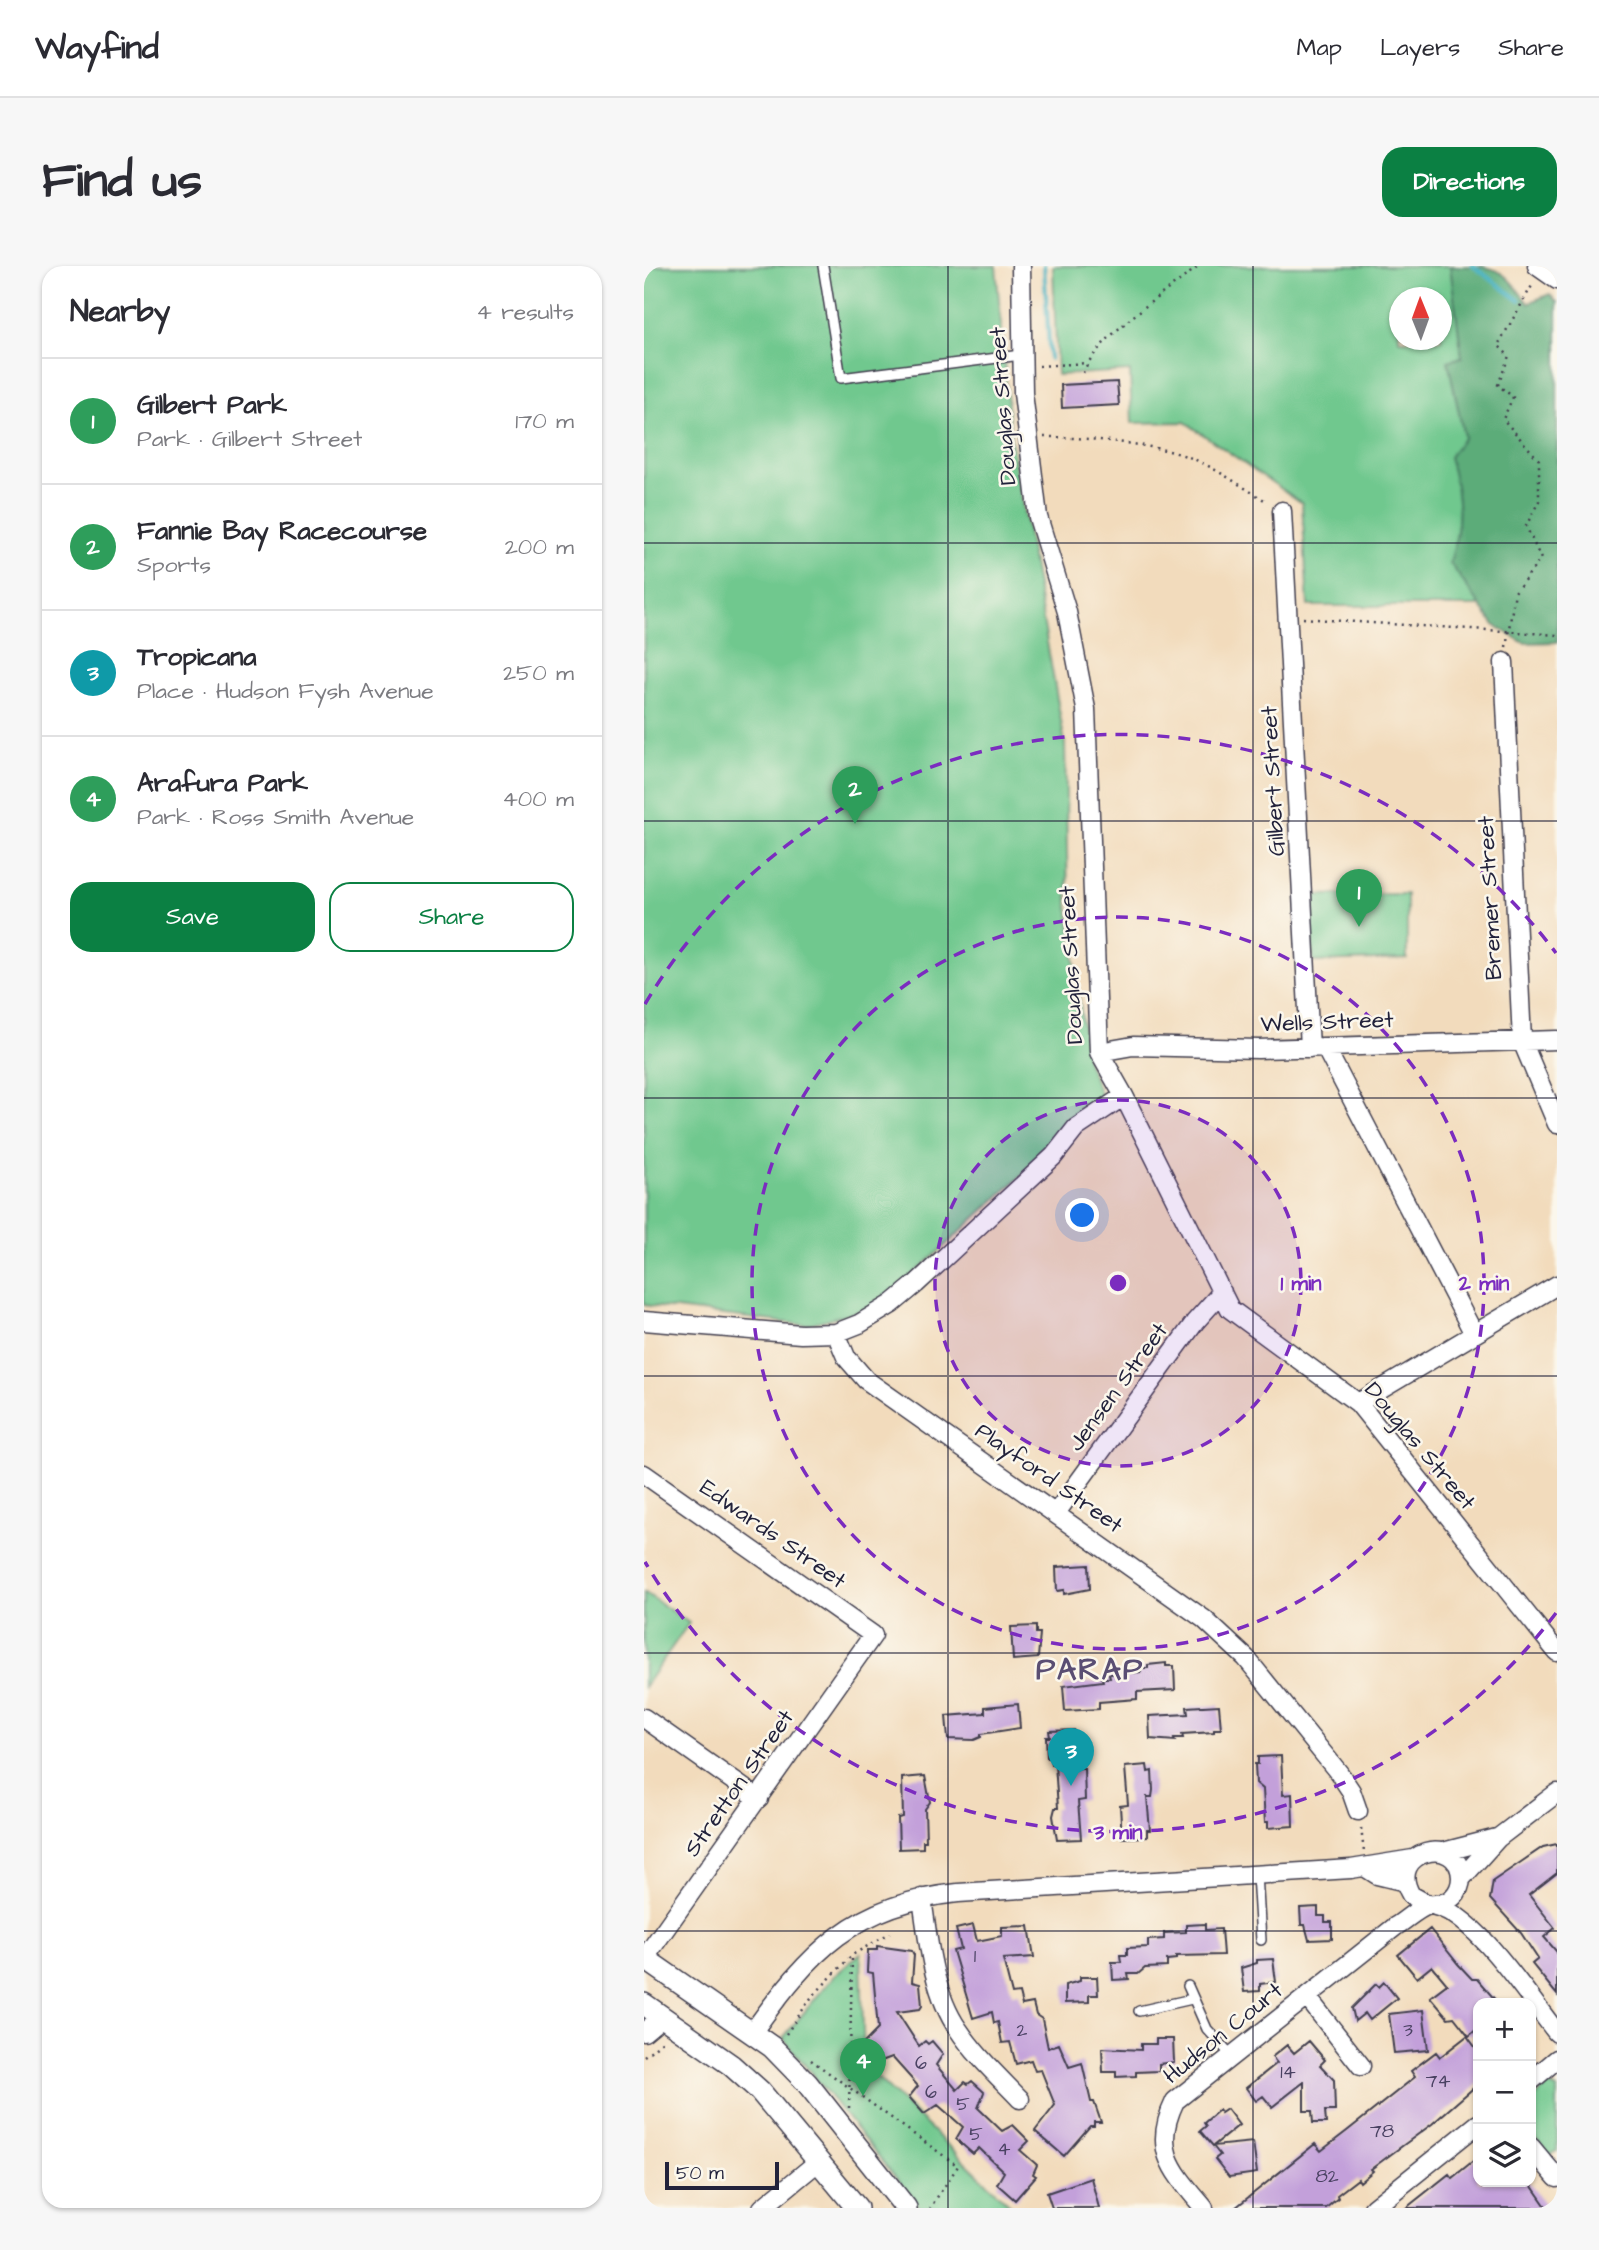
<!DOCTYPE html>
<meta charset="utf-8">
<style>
body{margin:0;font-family:"Architects Daughter",sans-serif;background:#f7f7f7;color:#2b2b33}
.controls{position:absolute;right:21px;bottom:21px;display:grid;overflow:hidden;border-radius:14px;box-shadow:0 2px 5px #0004}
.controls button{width:63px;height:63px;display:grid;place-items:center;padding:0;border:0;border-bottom:2px solid #e1e1e2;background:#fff;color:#2b2b33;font:35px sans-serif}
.compass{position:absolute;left:745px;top:21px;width:63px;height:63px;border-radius:50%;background:#fff;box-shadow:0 2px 5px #0004;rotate:359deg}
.scale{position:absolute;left:21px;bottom:18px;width:114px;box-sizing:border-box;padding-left:7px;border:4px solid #22223b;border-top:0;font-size:19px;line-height:24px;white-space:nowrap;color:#22223b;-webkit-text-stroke:5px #fbf7ec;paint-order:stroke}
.you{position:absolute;left:439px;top:950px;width:24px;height:24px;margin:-18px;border:5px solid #fff;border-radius:50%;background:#1a73e8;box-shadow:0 0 0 10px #1a73e833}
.badge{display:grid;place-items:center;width:46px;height:46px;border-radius:50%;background:#0b8043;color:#fff;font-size:23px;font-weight:700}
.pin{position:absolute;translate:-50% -58px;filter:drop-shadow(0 2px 4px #0008)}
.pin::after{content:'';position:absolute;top:37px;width:24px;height:21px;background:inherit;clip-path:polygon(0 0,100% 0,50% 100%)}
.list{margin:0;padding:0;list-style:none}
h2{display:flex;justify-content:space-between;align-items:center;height:91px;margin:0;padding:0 28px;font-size:30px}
h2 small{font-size:23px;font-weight:400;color:#7c7c81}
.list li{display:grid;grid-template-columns:46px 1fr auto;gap:21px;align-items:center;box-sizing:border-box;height:126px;padding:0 28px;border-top:2px solid #e1e1e2}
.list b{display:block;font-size:26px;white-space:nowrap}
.list p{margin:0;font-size:23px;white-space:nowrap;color:#7c7c81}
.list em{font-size:23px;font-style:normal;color:#7c7c81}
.actions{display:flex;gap:14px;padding:21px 28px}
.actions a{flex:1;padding:16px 0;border:2px solid #0b8043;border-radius:21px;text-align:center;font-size:24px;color:#0b8043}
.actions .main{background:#0b8043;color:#fff}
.icon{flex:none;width:38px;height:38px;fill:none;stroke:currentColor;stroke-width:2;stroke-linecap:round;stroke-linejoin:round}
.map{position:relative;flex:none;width:913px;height:1942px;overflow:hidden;border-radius:21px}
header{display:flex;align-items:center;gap:42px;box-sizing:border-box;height:98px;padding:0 35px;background:#fff;border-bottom:2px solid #e1e1e2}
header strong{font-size:33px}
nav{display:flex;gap:38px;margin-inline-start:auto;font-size:24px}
.intro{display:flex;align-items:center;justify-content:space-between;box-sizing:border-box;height:168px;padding:0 42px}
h1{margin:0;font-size:49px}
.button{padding:18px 32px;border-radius:21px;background:#0b8043;color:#fff;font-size:24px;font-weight:700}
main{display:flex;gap:42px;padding:0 42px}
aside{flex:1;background:#fff;border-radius:21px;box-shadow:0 2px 5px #0004}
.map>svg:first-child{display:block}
.green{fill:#6fc88e;stroke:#487564;stroke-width:2;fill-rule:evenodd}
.forest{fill:#5bac79;stroke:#3e675a;stroke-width:2}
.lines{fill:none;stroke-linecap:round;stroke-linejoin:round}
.stream{stroke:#41afbe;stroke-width:4.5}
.building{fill:#c3a0da}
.service-casing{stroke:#413e4e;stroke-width:12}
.minor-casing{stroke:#413e4e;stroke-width:21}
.tertiary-casing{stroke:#413e4e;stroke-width:24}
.path{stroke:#413e4e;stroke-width:2.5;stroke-dasharray:2 5;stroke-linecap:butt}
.service{stroke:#fff;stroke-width:9}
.minor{stroke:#fff;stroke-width:18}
.tertiary{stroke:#fff;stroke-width:21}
.grid{fill:none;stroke:#22223b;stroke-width:2;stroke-opacity:0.55}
.ring{fill:none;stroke:#7b2cbf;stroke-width:3.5;stroke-dasharray:12 9}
.labels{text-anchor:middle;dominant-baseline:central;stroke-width:5;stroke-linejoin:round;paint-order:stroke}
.number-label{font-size:19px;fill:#4a4263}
.street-label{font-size:23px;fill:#22223b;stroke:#fbf7ec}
.district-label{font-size:30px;font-weight:bold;letter-spacing:2px;fill:#5a4e73;stroke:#fbf7ec}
.centre{fill:#7b2cbf;stroke:#fbf7ec;stroke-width:3.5}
.ring-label{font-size:21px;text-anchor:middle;font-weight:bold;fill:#7b2cbf;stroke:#fbf7ec;stroke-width:5;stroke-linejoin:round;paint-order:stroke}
</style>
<header>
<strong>Wayfind</strong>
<nav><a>Map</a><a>Layers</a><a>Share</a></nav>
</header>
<div class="intro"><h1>Find us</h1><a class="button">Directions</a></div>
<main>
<aside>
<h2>Nearby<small>4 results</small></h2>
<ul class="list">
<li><span class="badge" style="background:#2e9e5b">1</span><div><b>Gilbert Park</b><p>Park · Gilbert Street</p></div><em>170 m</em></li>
<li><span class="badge" style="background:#2e9e5b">2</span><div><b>Fannie Bay Racecourse</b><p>Sports</p></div><em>200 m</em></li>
<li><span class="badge" style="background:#0f9aa8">3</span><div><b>Tropicana</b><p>Place · Hudson Fysh Avenue</p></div><em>250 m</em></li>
<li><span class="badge" style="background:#2e9e5b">4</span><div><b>Arafura Park</b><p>Park · Ross Smith Avenue</p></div><em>400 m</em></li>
</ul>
<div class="actions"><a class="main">Save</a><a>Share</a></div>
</aside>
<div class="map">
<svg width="913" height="1942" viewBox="0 0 913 1942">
<rect width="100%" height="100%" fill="#fbf7ec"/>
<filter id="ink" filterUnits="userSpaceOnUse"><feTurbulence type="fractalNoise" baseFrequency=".0143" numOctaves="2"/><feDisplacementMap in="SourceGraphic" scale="14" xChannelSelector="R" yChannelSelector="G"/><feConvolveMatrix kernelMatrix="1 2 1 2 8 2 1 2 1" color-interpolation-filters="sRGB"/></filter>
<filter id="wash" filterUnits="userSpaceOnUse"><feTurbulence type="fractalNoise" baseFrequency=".00686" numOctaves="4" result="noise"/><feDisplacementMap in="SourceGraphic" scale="28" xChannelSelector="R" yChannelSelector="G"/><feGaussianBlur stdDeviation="1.57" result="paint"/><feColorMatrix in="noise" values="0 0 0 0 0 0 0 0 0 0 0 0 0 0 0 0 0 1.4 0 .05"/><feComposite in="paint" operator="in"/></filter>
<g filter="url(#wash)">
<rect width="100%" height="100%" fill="#f2dbbc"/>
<path class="green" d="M0,0H352L367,174L421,477L424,638L443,795L459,835L235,1040L161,1059L0,1039Z
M409,0H814L837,340H664L658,237L541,156L488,157L486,105L413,109ZM755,32H797V74H755Z
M763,628V693L669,696L667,629Z
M0,1326L45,1357L0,1421Z
M217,1687L220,1799L366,1939L362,1942H276L139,1772L189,1711Z
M905,1819L913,1823V1885L905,1890L887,1866V1834Z"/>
<path class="forest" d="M806,0C855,0 856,0 884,37L906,28L913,36V376L880,377L850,359L806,297C818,256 817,233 805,191L820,171L804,95L818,91Z"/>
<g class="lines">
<path class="stream" d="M400,0L406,93
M829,0L875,34"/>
</g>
<g id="blocks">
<path class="building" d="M473,116L475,139L418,142L417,119Z
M445,1299L446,1323L420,1328V1324L413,1325L412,1301Z
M392,1360V1367H396L394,1392L369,1394L367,1361Z
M522,1397V1400H530L531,1424L493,1426V1433L455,1436V1443L421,1445L419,1420L459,1415L458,1412H466L465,1408L497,1406L496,1402H504V1399Z
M374,1438L376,1462L337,1468V1471L330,1474L304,1473L302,1450L341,1447V1441Z
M575,1439L577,1463H570V1466L538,1468L539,1472H530L531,1475L506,1473L505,1450L544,1448L543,1441Z
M430,1464L433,1502H440L441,1534L434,1535L437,1573L413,1574L409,1550L411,1542H414L411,1498H407L406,1492H403L402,1471H406L405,1465Z
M637,1490L639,1529L648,1528L649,1560L624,1562V1556H621L619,1523L612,1517L611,1498H614V1491Z
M503,1499L504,1506L508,1505L509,1524L508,1531H503L506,1564H503V1571L478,1572L476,1540L484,1539L481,1501Z
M281,1510L286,1536L281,1543L282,1575H279V1582L255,1583L254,1552L259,1551L258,1512Z
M913,1578V1607L885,1629L911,1662L900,1671L913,1686V1729L888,1698L894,1693L877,1667L846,1633L849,1615L899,1581Z
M674,1641V1650H681V1656H688V1673L665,1674L661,1659H657L656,1642Z
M561,1658V1664L577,1663L579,1689L532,1690V1693L523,1694V1701L501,1702L494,1708H484L485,1713L469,1714L468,1696H477L476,1689H483V1682L504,1681V1674L520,1673V1667L542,1666V1659Z
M329,1659L333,1675L358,1670V1661L385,1660L390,1691L359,1693L368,1728L375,1727L378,1739L389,1737L392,1749L398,1753L404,1782L415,1778L425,1801L438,1797L447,1836H450L457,1856H450V1860H446L420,1890L391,1865L411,1839L397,1804L391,1805L387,1794L372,1798L366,1776L358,1777L354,1756L350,1757L348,1746L329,1752L309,1685L317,1683L312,1663Z
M786,1663L814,1698L828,1713H833L854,1737H834V1762L825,1770L810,1751L804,1752L786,1731L803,1718L788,1700L773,1712L754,1689Z
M233,1680L268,1685L270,1689L268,1716L276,1718L278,1740L276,1743L253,1746L275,1780L281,1775L284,1778L288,1775L299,1788L292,1799L313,1824L321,1816L324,1818L328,1815L340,1826L334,1842L358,1865L369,1859L385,1875L376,1884L393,1899L389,1908L392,1910L371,1934L353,1918L360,1906L335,1882L329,1888L312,1873L319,1861L294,1839L280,1848L265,1831L274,1820L248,1791L232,1797L219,1778L234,1763L229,1707L223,1706L224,1684H233Z
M629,1693L632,1716L616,1718V1725L600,1726L597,1702L613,1697V1694Z
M436,1711H453L454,1729H445V1736L421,1737V1719L436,1715Z
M740,1716L753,1732L726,1754L721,1747L711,1755L708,1742L732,1718L735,1721Z
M779,1744L784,1784L750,1787L745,1748Z
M823,1770L834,1785V1818L788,1858L727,1903L729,1905L716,1916L714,1913L693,1929L694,1932L682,1942H591L671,1878L677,1885L703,1865L771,1811L767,1805L792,1786L796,1791Z
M512,1773H529L530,1796L515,1798V1805L492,1806V1810L472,1811V1806H459L458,1782L497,1784V1778H512Z
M665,1775L681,1794L676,1799L690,1814L691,1845H681L682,1857H669L668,1845H660V1816L628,1841L619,1830L612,1835L602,1822L633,1797L628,1791L643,1779L650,1787Z
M583,1843L595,1859L569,1880L556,1865L562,1860L560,1857L575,1844L577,1847Z
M609,1876L613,1907L585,1911L571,1893L576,1889L569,1880Z
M834,1891V1916H885L903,1942H762L805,1908L808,1912Z
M447,1912L455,1942H408L403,1927Z"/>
</g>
</g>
<g filter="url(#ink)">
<use href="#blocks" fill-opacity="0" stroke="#413e4e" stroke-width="2"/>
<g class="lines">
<defs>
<path id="service" d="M179,0L197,112L377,89
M613,1608L617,1674
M544,1720L563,1763L588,1790
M495,1745L548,1733"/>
<path id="minor" d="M377,0L379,127L394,251L423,346L442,443L455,786L480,830L586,1043L714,1137L913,1386
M893,0L913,14
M638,245L666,782
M860,396L878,775L913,858
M681,781L830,1068
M455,786L489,780L614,783L913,774
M0,1055L157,1068L192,1067L215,1058L248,1038L272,1018L410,890L432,862L480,830
M192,1067L202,1091L222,1114L560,1353L602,1392L695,1507L707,1525L714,1545
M714,1137L913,1019
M0,1208L229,1369L0,1693
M412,1247L551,1056L578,1026
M0,1452L115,1533
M799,1586L853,1572
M722,1602L733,1609L762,1616
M817,1613L854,1572L913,1527
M278,1632C284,1674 289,1727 314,1763C331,1789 355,1811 376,1833
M791,1640C832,1649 885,1732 913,1767
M663,1731L717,1800
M0,1766L18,1751
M108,1767C165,1686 211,1637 314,1627L707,1603L769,1593
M887,1815L913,1793
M887,1881L913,1912
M118,1942L175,1895
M560,1942C529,1905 507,1884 531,1835L752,1660C762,1654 774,1642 785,1639C794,1637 801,1639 809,1631C814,1626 817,1618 817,1611C815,1567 741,1585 767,1629L785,1639
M729,1942L834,1858"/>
<path id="tertiary" d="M0,1692L128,1781L163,1817L262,1942
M0,1738L87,1799L116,1825L213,1942"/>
</defs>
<use href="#service" class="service-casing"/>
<use href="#minor" class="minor-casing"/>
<use href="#tertiary" class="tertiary-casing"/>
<path class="path" d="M395,100L443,97
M439,107C454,70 522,26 555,0
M400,171C438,171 520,178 554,195C578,206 601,223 624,236
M659,352C744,359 828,362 913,369
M862,381L871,326L897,293L882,260L895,235V194L859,153L869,131L854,119L865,90L854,79L889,18
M717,1562L720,1586
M142,1768L167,1732L208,1689L246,1667
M0,1790L19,1775
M167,1794L314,1900L286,1942
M205,1842L208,1691"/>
<use href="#service" class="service"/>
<use href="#minor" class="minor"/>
<use href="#tertiary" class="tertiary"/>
</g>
</g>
<path class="grid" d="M304,0V1942M609,0V1942M0,277H913M0,555H913M0,832H913M0,1110H913M0,1387H913M0,1665H913"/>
<circle cx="474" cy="1017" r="183" fill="#7b2cbf" fill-opacity=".12"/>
<g class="ring">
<circle cx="474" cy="1017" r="183"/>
<circle cx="474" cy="1017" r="366"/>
<path d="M912 1347A549 549 0 0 1 1 1296M1 738A549 549 0 0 1 912 687"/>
</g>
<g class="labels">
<g class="number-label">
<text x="331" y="1690">1</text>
<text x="378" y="1764">2</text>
<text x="764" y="1764">3</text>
<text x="277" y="1797">6</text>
<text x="644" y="1806">14</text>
<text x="794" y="1815">74</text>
<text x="287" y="1826">6</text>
<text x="319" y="1838">5</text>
<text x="738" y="1865">78</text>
<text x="332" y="1868">5</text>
<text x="360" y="1883">4</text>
<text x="683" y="1910">82</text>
</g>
<g class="street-label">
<text transform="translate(359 140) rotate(-94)">Douglas Street</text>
<text transform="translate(629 515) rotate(-93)">Gilbert Street</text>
<text transform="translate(846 632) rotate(-93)">Bremer Street</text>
<text transform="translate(427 699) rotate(-93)">Douglas Street</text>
<text transform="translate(683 756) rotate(-2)">Wells Street</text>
<text transform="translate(474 1121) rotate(-54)">Jensen Street</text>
<text transform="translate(776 1180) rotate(50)">Douglas Street</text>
<text transform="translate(405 1212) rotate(35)">Playford Street</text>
<text transform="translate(129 1268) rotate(35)">Edwards Street</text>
<text transform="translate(95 1517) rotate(-55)">Stretton Street</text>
<text transform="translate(579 1767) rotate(-39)">Hudson Court</text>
</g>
<g class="district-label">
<text x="446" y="1404">PARAP</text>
</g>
</g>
<circle cx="474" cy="1017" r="10" class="centre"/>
<g class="ring-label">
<text x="657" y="1024">1 min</text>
<text x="840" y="1024">2 min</text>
<text x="474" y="1573">3 min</text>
</g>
</svg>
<div class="controls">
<button>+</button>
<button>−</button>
<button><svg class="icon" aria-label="layers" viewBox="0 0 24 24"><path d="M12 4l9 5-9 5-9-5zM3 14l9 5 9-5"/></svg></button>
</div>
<svg class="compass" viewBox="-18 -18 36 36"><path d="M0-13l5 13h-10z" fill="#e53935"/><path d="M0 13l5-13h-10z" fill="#7c7c81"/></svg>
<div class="scale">50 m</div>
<div class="you"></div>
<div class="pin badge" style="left:715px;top:661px;background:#2e9e5b">1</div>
<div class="pin badge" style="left:211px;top:558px;background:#2e9e5b">2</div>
<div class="pin badge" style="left:427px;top:1520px;background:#0f9aa8">3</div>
<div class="pin badge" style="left:219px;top:1830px;background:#2e9e5b">4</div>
</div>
</main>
